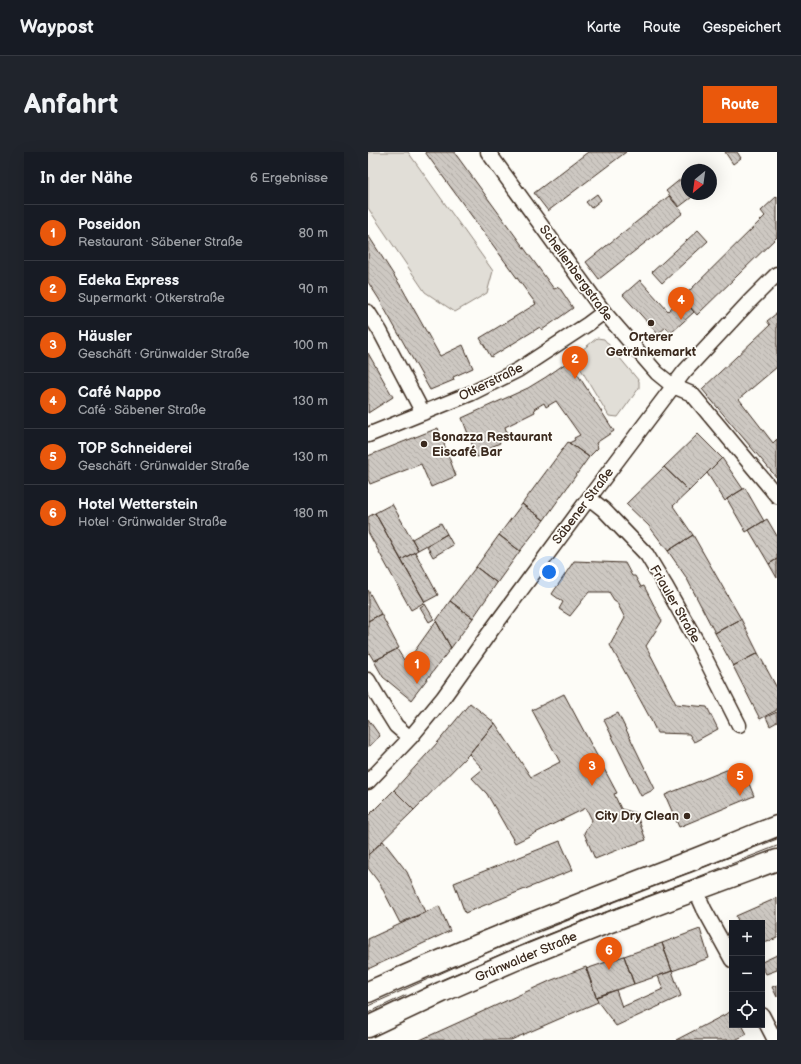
<!DOCTYPE html>
<html lang="de">
<meta charset="utf-8">
<style>
body{margin:0;font-family:"Balsamiq Sans",sans-serif;background:#20242c;color:#f1f3f6}
.controls{position:absolute;right:12px;bottom:12px;display:grid;overflow:hidden;border-radius:0px;box-shadow:0 4px 16px #0002}
.controls button{width:36px;height:36px;display:grid;place-items:center;padding:0;border:0;border-bottom:1px solid #363941;background:#171b24;color:#f1f3f6;font:20px sans-serif}
.compass{position:absolute;left:313px;top:12px;width:36px;height:36px;border-radius:50%;background:#171b24;box-shadow:0 4px 16px #0002;rotate:209deg}
.you{position:absolute;left:181px;top:420px;width:14px;height:14px;margin:-10px;border:3px solid #fff;border-radius:50%;background:#1a73e8;box-shadow:0 0 0 6px #1a73e833}
.badge{display:grid;place-items:center;width:26px;height:26px;border-radius:50%;background:#ea580c;color:#fff;font-size:13px;font-weight:700}
.pin{position:absolute;translate:-50% -33px;filter:drop-shadow(0 1px 2px #0008)}
.pin::after{content:'';position:absolute;top:21px;width:14px;height:12px;background:inherit;clip-path:polygon(0 0,100% 0,50% 100%)}
.list{margin:0;padding:0;list-style:none}
h2{display:flex;justify-content:space-between;align-items:center;height:52px;margin:0;padding:0 16px;font-size:17px}
h2 small{font-size:13px;font-weight:400;color:#9ea1a6}
.list li{display:grid;grid-template-columns:26px 1fr auto;gap:12px;align-items:center;box-sizing:border-box;height:56px;padding:0 16px;border-top:1px solid #363941}
.list b{display:block;font-size:15px;white-space:nowrap}
.list p{margin:0;font-size:13px;white-space:nowrap;color:#9ea1a6}
.list em{font-size:13px;font-style:normal;color:#9ea1a6}
.icon{flex:none;width:22px;height:22px;fill:none;stroke:currentColor;stroke-width:2;stroke-linecap:round;stroke-linejoin:round}
.map{position:relative;flex:none;width:409px;height:888px;overflow:hidden;border-radius:0px}
header{display:flex;align-items:center;gap:24px;box-sizing:border-box;height:56px;padding:0 20px;background:#171b24;border-bottom:1px solid #363941}
header strong{font-size:19px}
nav{display:flex;gap:22px;margin-inline-start:auto;font-size:14px}
.intro{display:flex;align-items:center;justify-content:space-between;box-sizing:border-box;height:96px;padding:0 24px}
h1{margin:0;font-size:28px}
.button{padding:10px 18px;border-radius:0px;background:#ea580c;color:#fff;font-size:14px;font-weight:700}
main{display:flex;gap:24px;padding:0 24px}
aside{flex:1;background:#171b24;border-radius:0px;box-shadow:0 4px 16px #0002}
.map>svg:first-child{display:block}
.green{fill:#e1ded7;stroke:#8e847a}
.building{fill:url(#building-back-hatch);stroke:#3b2a1e}
.lines{fill:none;stroke-linecap:round;stroke-linejoin:round}
.street-casing{stroke:#3b2a1e;stroke-width:17}
.secondary-casing{stroke:#3b2a1e;stroke-width:23}
.street{stroke:#fdfcf7;stroke-width:14}
.secondary{stroke:#fdfcf7;stroke-width:20}
.tram{stroke:#3b2a1e;stroke-width:1}
.poi-dot{fill:#3b2a1e;stroke:#fdfcf7;stroke-width:1.5}
.labels{text-anchor:middle;dominant-baseline:central;stroke-width:3.5;stroke-linejoin:round;paint-order:stroke}
.street-label{font-size:13px;fill:#3b2a1e;stroke:#fdfcf7}
.poi-label{font-size:13px;font-weight:bold;fill:#3b2a1e;stroke:#fdfcf7}
</style>
<header>
<strong>Waypost</strong>
<nav><a>Karte</a><a>Route</a><a>Gespeichert</a></nav>
</header>
<div class="intro"><h1>Anfahrt</h1><a class="button">Route</a></div>
<main>
<aside>
<h2>In der Nähe<small>6 Ergebnisse</small></h2>
<ul class="list">
<li><span class="badge">1</span><div><b>Poseidon</b><p>Restaurant · Säbener Straße</p></div><em>80 m</em></li>
<li><span class="badge">2</span><div><b>Edeka Express</b><p>Supermarkt · Otkerstraße</p></div><em>90 m</em></li>
<li><span class="badge">3</span><div><b>Häusler</b><p>Geschäft · Grünwalder Straße</p></div><em>100 m</em></li>
<li><span class="badge">4</span><div><b>Café Nappo</b><p>Café · Säbener Straße</p></div><em>130 m</em></li>
<li><span class="badge">5</span><div><b>TOP Schneiderei</b><p>Geschäft · Grünwalder Straße</p></div><em>130 m</em></li>
<li><span class="badge">6</span><div><b>Hotel Wetterstein</b><p>Hotel · Grünwalder Straße</p></div><em>180 m</em></li>
</ul>
</aside>
<div class="map">
<svg width="409" height="888" viewBox="0 0 409 888">
<defs>
<pattern id="building-back-hatch" width="6" height="6" patternUnits="userSpaceOnUse"><rect width="6" height="6" fill="#cdc8c2"/><path d="M-1 5l2 2M0 0l6 6M5-1l2 2" fill="none" stroke="#b1aca6"/></pattern>
</defs>
<rect width="100%" height="100%" fill="#fdfcf7"/>
<filter id="ink" filterUnits="userSpaceOnUse"><feTurbulence type="fractalNoise" baseFrequency=".025" numOctaves="2"/><feDisplacementMap in="SourceGraphic" scale="8" xChannelSelector="R" yChannelSelector="G"/><feConvolveMatrix kernelMatrix="1 2 1 2 8 2 1 2 1" color-interpolation-filters="sRGB"/></filter>
<g filter="url(#ink)">
<path class="green" d="M0,0H40L125,119L119,141L87,160L57,140L0,56Z
M229,186L236,187L271,229V236L250,265L241,264L211,214L215,210L209,202Z"/>
<path class="building" d="M57,0H86L186,137L191,135L205,156L174,178L172,175L123,205L112,186L168,152Z
M220,0H258L180,59L166,41Z
M357,0H369L373,6L365,12Z
M332,12L336,18H325Z
M319,22V42H328L311,55L298,39Z
M229,42L233,48L223,56L218,50Z
M301,44L315,61L231,127L218,110Z
M409,44V85L329,163L314,146L397,64L393,59Z
M330,78L340,89L294,131L284,120Z
M0,83L34,136L72,204L95,193L105,216L85,225L86,228L62,238L11,147L0,130Z
M272,128L300,159L314,146L326,160L303,181L298,175L290,182L255,143Z
M409,161V215L371,247L405,291L409,287V326L334,237L402,173L399,169Z
M0,201L25,245L0,261Z
M209,205L213,210L209,212L206,208Z
M201,209L246,279L228,291L230,296L221,305L201,291L207,288L206,286L212,283L188,249L178,255L176,251L166,257L167,260L137,275L139,281L130,286L132,291L123,295L125,299L109,305L94,266L160,236L178,225Z
M70,276L88,324L63,335L53,312L2,332L0,327V304Z
M330,282L354,306L321,339L296,315Z
M200,290L221,305L176,368L154,352Z
M354,306L375,337L359,347L357,349L339,321Z
M296,315L321,339L305,354L325,383L300,399L281,374L258,352Z
M377,336L396,369L378,380L359,347Z
M24,352L50,398L33,408L7,361Z
M154,352L176,368L152,399L131,383Z
M7,361L57,450L43,458L0,380V365Z
M399,367L409,384V407L401,412L381,378Z
M73,371L79,382L50,398L44,387Z
M79,382L85,393L65,405L59,394Z
M131,383L152,399L129,431L108,415Z
M325,383L373,467L347,481L318,425L300,399Z
M47,400L70,443L57,450L33,408Z
M409,407V426L401,412Z
M206,409L257,411L264,424H267L273,435L276,434L294,469L278,494L308,552L339,555L350,577L326,590L321,582L289,581L281,564L242,493L257,466L248,449L246,448L241,440H221L202,464L191,457L195,450L184,442Z
M108,415L129,431L105,466L82,449Z
M0,438L13,462L0,469Z
M82,449L105,466L83,496L68,469Z
M57,452L66,467L61,470L52,455Z
M13,462L31,496L6,509L0,499V469Z
M373,467L390,501L365,514L347,481Z
M68,469L83,496L43,548L15,525L6,509L29,497L36,508L42,502L43,504Z
M390,501L409,536V558L392,567L365,514Z
M196,542L249,641L246,642L253,657L268,661L278,688L252,697L227,707L216,681L224,668L218,656L147,691L119,642L104,626L115,617L101,602L127,571L163,625L192,610L164,558Z
M102,551L127,571L101,602L46,658L26,638L70,590Z
M409,560V570L402,574L398,565Z
M250,561L287,637L273,644L236,568Z
M0,567L12,584L0,595Z
M373,612L386,644L311,675L297,643Z
M26,638L46,658L0,703V664Z
M15,689L39,720L57,760L32,771L12,732L0,716V703Z
M192,689L205,718L97,761L86,731Z
M409,746V786L394,792V771H371L368,764Z
M71,754L82,779L0,817V787Z
M332,777L341,806L304,819L294,791Z
M294,791L304,819L266,832L256,804Z
M409,803V818L398,822L394,814V810Z
M256,804L266,832L228,845L218,817Z
M218,815L230,850L143,888H52L184,828Z
M304,819L313,844L248,874L230,850L228,845L248,838L254,855L295,837L290,824Z
M409,833V845L404,835Z
M364,859V873H374L379,882L367,888H308Z"/>
<g class="lines">
<defs>
<path id="street" d="M120,0L236,160L289,221L305,234L324,242L409,344
M0,160L12,179L55,261
M0,283L104,241L150,218L220,172L236,160
M221,346L235,357L279,403L297,433L329,490L371,573
M0,528L10,545L28,574L42,586
M0,630L42,586L75,546L122,480L221,346L316,220L381,150L409,122
M328,739L336,757L364,808
M394,863L407,888"/>
<path id="secondary" d="M0,840C103,794 208,753 314,712C346,700 377,686 409,674
M0,875L74,840L152,806L229,775L409,708"/>
</defs>
<use href="#street" class="street-casing"/>
<use href="#secondary" class="secondary-casing"/>
<use href="#street" class="street"/>
<use href="#secondary" class="secondary"/>
<path class="tram" d="M73,828L161,790L235,761L325,727L409,694
M0,854L158,783L409,687
M0,861L38,843"/>
</g>
</g>
<g class="poi-dot">
<circle cx="283" cy="171" r="4"/>
<circle cx="56" cy="292" r="4"/>
<circle cx="319" cy="664" r="4"/>
</g>
<g class="labels">
<g class="street-label">
<text transform="translate(208 121) rotate(54)">Schellenbergstraße</text>
<text transform="translate(123 230) rotate(-26)">Otkerstraße</text>
<text transform="translate(215 354) rotate(-53)">Säbener Straße</text>
<text transform="translate(307 452) rotate(60)">Friauler Straße</text>
<text transform="translate(158 805) rotate(-23)">Grünwalder Straße</text>
</g>
<g class="poi-label">
<text x="283" y="185">Orterer<tspan x="283" dy="15">Getränkemarkt</tspan></text>
<text x="64" y="285" text-anchor="start">Bonazza Restaurant<tspan x="64" dy="15">Eiscafé Bar</tspan></text>
<text x="311" y="664" text-anchor="end">City Dry Clean</text>
</g>
</g>
</svg>
<div class="controls">
<button>+</button>
<button>−</button>
<button><svg class="icon" aria-label="locate" viewBox="0 0 24 24"><circle cx="12" cy="12" r="6"/><path d="M12 2v4M12 18v4M2 12h4M18 12h4"/></svg></button>
</div>
<svg class="compass" viewBox="-18 -18 36 36"><path d="M0-13l5 13h-10z" fill="#e53935"/><path d="M0 13l5-13h-10z" fill="#9ea1a6"/></svg>
<div class="you"></div>
<div class="pin badge" style="left:49px;top:532px">1</div>
<div class="pin badge" style="left:207px;top:227px">2</div>
<div class="pin badge" style="left:224px;top:634px">3</div>
<div class="pin badge" style="left:313px;top:168px">4</div>
<div class="pin badge" style="left:372px;top:644px">5</div>
<div class="pin badge" style="left:241px;top:818px">6</div>
</div>
</main>
